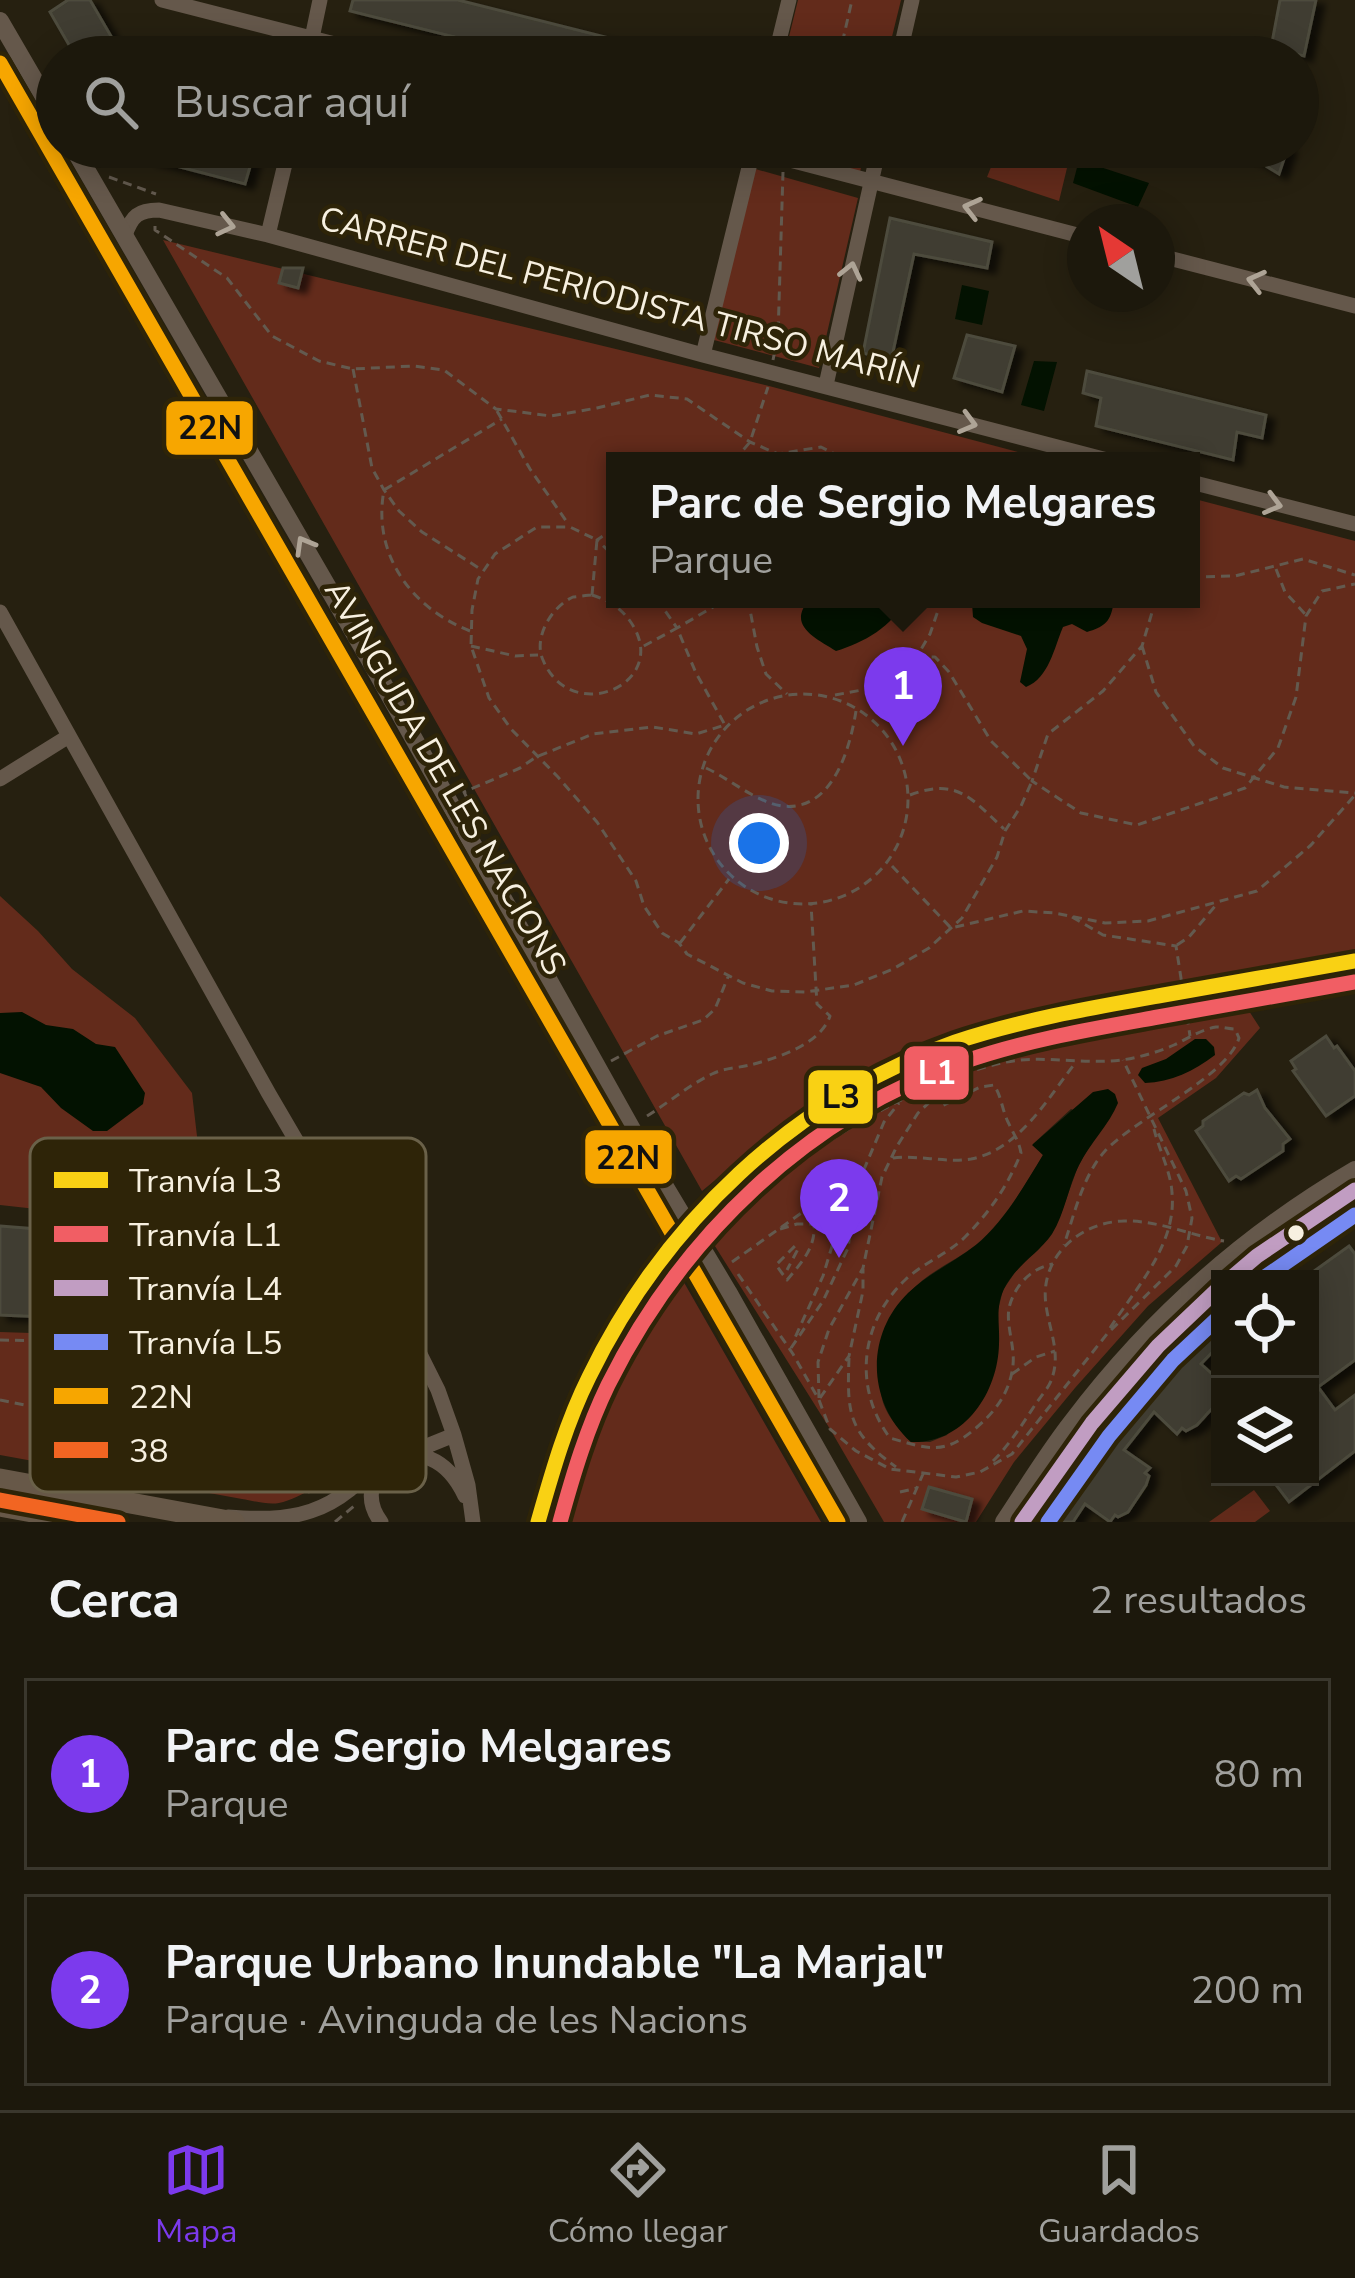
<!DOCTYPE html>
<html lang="es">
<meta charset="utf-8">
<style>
body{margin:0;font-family:"Nunito Sans",sans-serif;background:#29251a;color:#f1f3f6}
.controls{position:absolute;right:36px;bottom:36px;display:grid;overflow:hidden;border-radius:0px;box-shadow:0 6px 30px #0003}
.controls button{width:108px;height:108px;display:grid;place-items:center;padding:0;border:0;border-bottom:3px solid #3a372d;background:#1c180c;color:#f1f3f6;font:60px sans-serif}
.compass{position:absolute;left:1067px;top:204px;width:108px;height:108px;border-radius:50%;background:#1c180c;box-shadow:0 6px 30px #0003;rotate:325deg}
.you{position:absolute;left:759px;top:843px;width:42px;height:42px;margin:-30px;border:9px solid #fff;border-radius:50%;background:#1a73e8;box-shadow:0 0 0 18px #1a73e833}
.badge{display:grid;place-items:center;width:78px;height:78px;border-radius:50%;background:#7c3aed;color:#fff;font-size:39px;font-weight:700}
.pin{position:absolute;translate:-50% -99px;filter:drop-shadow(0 3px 6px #0008)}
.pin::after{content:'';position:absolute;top:63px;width:42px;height:36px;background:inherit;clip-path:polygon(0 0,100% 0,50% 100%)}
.popup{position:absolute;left:606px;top:452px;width:594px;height:156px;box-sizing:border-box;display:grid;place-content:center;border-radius:0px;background:#1c180c;filter:drop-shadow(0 3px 9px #0005);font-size:39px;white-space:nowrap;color:#a0a09d}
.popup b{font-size:45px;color:#f1f3f6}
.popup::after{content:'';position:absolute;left:50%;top:100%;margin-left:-24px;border:24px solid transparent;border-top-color:#1c180c}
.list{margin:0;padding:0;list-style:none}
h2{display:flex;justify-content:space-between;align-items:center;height:156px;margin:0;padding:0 48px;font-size:51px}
h2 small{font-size:39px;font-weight:400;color:#a0a09d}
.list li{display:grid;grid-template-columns:78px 1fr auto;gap:36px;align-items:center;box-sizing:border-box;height:192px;margin:0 24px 24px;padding:0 24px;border:3px solid #3a372d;border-radius:0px}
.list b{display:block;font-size:45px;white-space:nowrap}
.list p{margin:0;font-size:39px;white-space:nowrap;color:#a0a09d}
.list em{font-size:39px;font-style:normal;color:#a0a09d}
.icon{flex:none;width:66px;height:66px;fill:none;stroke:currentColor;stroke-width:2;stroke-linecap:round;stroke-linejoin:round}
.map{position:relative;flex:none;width:1355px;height:1522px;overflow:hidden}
.search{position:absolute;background:#1c180c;box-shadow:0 6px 30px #0003;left:36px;right:36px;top:36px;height:132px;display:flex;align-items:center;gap:30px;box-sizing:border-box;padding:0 42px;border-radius:66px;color:#a0a09d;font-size:45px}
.sheet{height:588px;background:#1c180c}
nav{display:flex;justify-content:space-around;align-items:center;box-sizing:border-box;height:168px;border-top:3px solid #3a372d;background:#1c180c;font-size:33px;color:#a0a09d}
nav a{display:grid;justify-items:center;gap:6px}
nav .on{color:#7c3aed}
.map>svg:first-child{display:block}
.green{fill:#632b1b;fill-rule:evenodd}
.water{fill:#031201}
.building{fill:#3f3d30;stroke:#4d4b3e;stroke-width:3;filter:url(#shadow)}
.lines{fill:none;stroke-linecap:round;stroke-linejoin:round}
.path{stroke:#635a4f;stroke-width:3;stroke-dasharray:9 6;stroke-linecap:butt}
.minor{stroke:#65584b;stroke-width:15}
.tertiary{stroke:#65584b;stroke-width:18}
.secondary{stroke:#675848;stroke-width:21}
.bus-1-casing{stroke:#2e2408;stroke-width:24}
.bus-2-casing{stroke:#2e2408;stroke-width:24}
.bus-1{stroke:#f7a600;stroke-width:15}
.bus-2{stroke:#f26522;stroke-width:15}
.tram-1-casing{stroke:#2e2408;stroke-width:24}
.tram-2-casing{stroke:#2e2408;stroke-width:24}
.tram-3-casing{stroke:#2e2408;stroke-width:24}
.tram-4-casing{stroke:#2e2408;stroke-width:24}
.tram-1{stroke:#f9d114;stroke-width:15}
.tram-2{stroke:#f15e64;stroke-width:15}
.tram-3{stroke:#c19dc2;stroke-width:15}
.tram-4{stroke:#768af3;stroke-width:15}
.oneway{stroke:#aea496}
.bus-dot{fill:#f7f0e0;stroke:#2e2408;stroke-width:4.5}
.labels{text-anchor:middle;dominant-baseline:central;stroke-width:9;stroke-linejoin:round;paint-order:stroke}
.street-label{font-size:33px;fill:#f7f0e0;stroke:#2e2408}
.key{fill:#2e2408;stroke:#6a6149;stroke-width:3}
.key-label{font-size:33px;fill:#f7f0e0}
.line-badge{stroke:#2e2408;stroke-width:4.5}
.badge-label{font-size:33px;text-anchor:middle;font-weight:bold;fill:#fff}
.pale-badge-label{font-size:33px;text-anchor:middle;font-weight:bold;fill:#111}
</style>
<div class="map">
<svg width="1355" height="1522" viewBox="0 0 1355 1522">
<defs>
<filter id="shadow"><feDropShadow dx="8" dy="5" stdDeviation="3" flood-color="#0009"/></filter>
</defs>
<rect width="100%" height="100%" fill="#262010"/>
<path class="green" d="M798,0H901L887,57H784Z
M777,147H866L860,172Z
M999,147L1067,168L1059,201L987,177Z
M752,168L858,198L819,368L714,340Z
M163,240L769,386L1052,461H615V599H1191V498L1355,541V952L1155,986L1020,1015L912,1052L804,1107L702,1191Z
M0,896L38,931L72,969L135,1018L192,1093L203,1188L136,1220L0,1205Z
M1240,997L1260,1028L1216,1078L1158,1118L1222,1242L1148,1306L1075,1388L1014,1462L976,1522H884L830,1429L708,1235L766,1173L851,1112L939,1070L1047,1037L1185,1011ZM1071,1109L1105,1124L1093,1139L1077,1169L1061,1214L1038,1250L1020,1265L1003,1290L997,1314L999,1344L947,1435L930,1442H911C869,1398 879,1388 894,1334C898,1321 900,1302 910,1292C929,1271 956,1261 977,1244C1005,1220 1025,1185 1043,1155L1033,1144Z
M674,1265L821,1522H553L581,1427L620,1342Z
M357,1269C372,1306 393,1346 389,1387C385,1435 355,1467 314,1488C304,1493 290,1501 279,1503C268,1505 253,1501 242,1499L0,1455V1332L94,1335L209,1318L294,1294Z
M1254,1490L1270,1511L1255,1522H1209Z"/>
<path class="water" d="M1079,160L1149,183L1138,207L1073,183Z
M962,285L989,291L982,325L955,319Z
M1034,361L1057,362L1044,411L1021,405Z
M810,599H905C894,626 863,643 836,651C815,638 786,625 810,599Z
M979,599H1106L1113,606C1110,623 1103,627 1087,632L1072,624L1063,627C1054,648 1049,678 1026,687L1020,682L1027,649L1021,636L982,623L973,617L972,603Z
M22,1012L46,1025L73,1029L96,1044L115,1047L145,1093L143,1104L107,1131H93L61,1108L41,1087L0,1073V1013Z
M1195,1039H1206L1214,1047L1215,1055C1194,1071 1171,1082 1145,1083L1138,1075L1142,1068L1166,1059Z
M1108,1089L1115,1094L1118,1103C1109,1125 1090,1143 1079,1165C1068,1187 1065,1213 1052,1234C1038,1254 1015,1266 1004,1289C995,1307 1000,1325 999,1344C998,1393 964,1444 911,1442C867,1402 865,1335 908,1293C928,1274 954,1262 976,1245C1004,1222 1024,1186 1043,1155L1032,1145L1093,1092Z"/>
<path class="building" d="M68,0H90L123,57H76L50,12Z
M353,0H458L669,53L668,57H535L350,11Z
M1280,0H1316L1304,56L1271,48Z
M152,147H230L254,153L245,184L149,159Z
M1235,147H1288L1279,174Z
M890,218L992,242L987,268L914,254L891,361L863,353Z
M283,268H303L298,288L279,283Z
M967,335L1015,346L1002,392L954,378Z
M1087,371L1266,415L1262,438L1237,432L1233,460L1096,426L1101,398L1083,393Z
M1326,1036L1334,1048L1337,1046L1355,1071V1096L1326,1116L1293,1071L1296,1069L1291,1061Z
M1257,1090L1265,1108L1290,1139L1283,1144V1151L1241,1179L1236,1176L1229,1181L1196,1131L1203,1126V1121L1244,1093L1249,1095Z
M0,1226L100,1234L95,1319L0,1315Z
M1349,1246L1355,1254V1360L1318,1387L1335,1410L1355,1395V1451L1289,1502L1270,1477H1310V1274Z
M1220,1328V1344L1201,1364L1220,1381L1217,1403L1197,1425L1186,1431L1182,1428L1177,1434L1154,1412L1124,1450L1150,1468L1145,1473L1149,1476L1146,1485L1128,1512L1118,1517L1115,1515L1110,1522L1085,1504L1073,1522H1060L1135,1416L1154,1393Z
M929,1487L972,1499L966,1522L922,1509Z"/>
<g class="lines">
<path class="path" d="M839,57L852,0
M109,177L156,194
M155,226V230L227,278L272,336L319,361L353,369L413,366L444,370L496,409L551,416L597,408L650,395L687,399L750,442L778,454L821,447L848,461
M773,360L778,336L783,172
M353,369L372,468L384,490L399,511L422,532L482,570
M497,411L530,469L569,525
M734,461L750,442L768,387
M615,528L597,540L615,557
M1276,569L1285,592L1306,615
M1191,577L1235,576L1303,559L1355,575
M592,595L597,540L570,527H537L495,554L478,579L472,610L471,646L489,698L511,729L558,777L597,822L636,881L644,906L662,933L679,943L687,954L743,983L772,991L805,992L854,985L893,969L929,948L962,918L997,857L1005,831L1021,806L1032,781L991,741L949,672L935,657H916
M592,595C608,600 620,607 630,621C674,683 571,728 543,660C533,638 551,607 573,597C574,597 590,595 592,595Z
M657,599L677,628L727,599
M748,599L757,647L766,674L787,694
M1156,599L1142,646L1103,691L1048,734L1032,781L1081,813L1137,825L1245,788L1278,748L1296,697L1306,616L1322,591L1355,584
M470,631C411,608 372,554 384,490L502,419
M471,646L515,656L538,655
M1142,646L1156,692L1194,746L1223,768L1284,787L1355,793
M698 799a105 105 0 1 1 210 0a105 105 0 1 1-210 0Z
M835,695L889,685L908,672L930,634L942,599
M706,768C730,779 756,802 782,806C833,812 850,748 856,711
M910,795C957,777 972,799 1004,829
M467,798L464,792L520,768L536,757L593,734L653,727L696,734L725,725L696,673L677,628L642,647
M892,866L951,928L1023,911L1055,913L1105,923L1148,921L1257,891L1311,845L1355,795
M1072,917L1103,935L1176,946L1190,1036
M680,943L729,879
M1177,945L1189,937L1216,905
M611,1061L657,1036L703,1020L715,1009L728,977
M970,1073L942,1106L980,1087L994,1085C1002,1097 1002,1111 1009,1124C1014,1135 1019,1141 1021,1153C1008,1185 990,1212 965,1237C948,1254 923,1263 905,1280C860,1323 853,1388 890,1438C929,1449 943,1456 976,1428C996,1411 1010,1392 1013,1365C1015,1346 1006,1326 1009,1308C1014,1286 1031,1268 1053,1264
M647,1116C668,1103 689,1085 712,1074C724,1068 738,1068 750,1065C777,1058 820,1045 830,1016L817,1004L811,904
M893,1158C919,1155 945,1163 971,1159C1019,1150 1048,1098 1076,1062
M780,1229L797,1224H814C816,1248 801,1263 787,1280L776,1265L795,1246L798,1249L787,1270
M713,1236C780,1164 905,1084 1002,1063C1041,1054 1081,1065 1121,1060C1138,1058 1158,1052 1174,1045C1187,1039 1202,1029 1216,1027C1223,1027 1229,1029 1235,1029L1239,1038C1227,1077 1136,1118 1105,1151C1083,1175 1074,1215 1064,1245
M732,1262L810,1207L821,1205L827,1210L833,1243L823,1276L793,1342
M738,1274L793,1354L819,1400L830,1429L856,1451L890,1469L956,1477L980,1472L1012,1454L1107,1334L1176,1266L1187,1246L1192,1218L1186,1191L1123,1060
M1110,1328C1136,1288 1177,1244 1172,1193C1171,1172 1159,1150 1154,1129
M0,1340L109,1342L131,1478
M791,1348L823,1301L848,1248L857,1186L884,1122L899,1103
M849,1358C847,1414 848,1432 896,1467
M329,1367C332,1372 337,1377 339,1383C351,1411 334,1449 301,1454C266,1459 237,1415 251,1385C267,1354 301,1348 329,1367L380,1318
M1012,1374L1036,1357L1055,1351
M819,1398L818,1362L829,1329L863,1268L882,1177L897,1146L918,1113L954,1079
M820,1398L849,1356L863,1291V1269
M0,1400L91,1418L244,1397
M125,1434L246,1419
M300,1456L310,1493
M993,1461C1011,1443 1023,1423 1037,1402C1042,1395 1050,1386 1052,1378C1061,1353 1049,1329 1046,1305C1039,1257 1080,1222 1124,1221C1158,1220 1192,1236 1224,1241
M900,1492L917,1488
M335,1522L354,1506
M902,1522L923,1474"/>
<path class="minor" d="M162,0L386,57
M308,57L320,0
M775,57L789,0
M899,57L912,0
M740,147L1085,237
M125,235C132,216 138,210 159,210L268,235L703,355L1111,461
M268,235L289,147
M1157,255L1355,306
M703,355L754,147
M826,385L879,147
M1191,482L1355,524
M0,612L269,1094L414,1342L438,1390L454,1435L468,1485L473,1522
M0,779L69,736
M412,1452L454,1435
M228,1517C256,1519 284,1520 311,1511C367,1492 408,1431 403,1373C402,1354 397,1336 393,1318
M381,1522C343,1472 427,1415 465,1496"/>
<path class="tertiary" d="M0,21L57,119
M0,63L838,1522
M73,147L371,662L649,1160L728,1292L858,1522
M1250,1279L1327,1222L1355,1205
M1004,1522C1026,1489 1047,1454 1072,1422C1149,1320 1244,1235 1355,1170
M1044,1522L1127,1404L1172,1350L1220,1305"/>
<path class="secondary" d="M0,1479L234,1522
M0,1506L87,1522"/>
<defs>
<path id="bus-1" d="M0,63L838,1522
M1250,1279L1327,1222L1355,1205
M1044,1522L1127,1404L1172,1350L1220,1305"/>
<path id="bus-2" d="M1237,1279L1287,1239L1355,1195
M0,1500L118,1522
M1029,1522C1084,1438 1144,1359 1220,1293"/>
</defs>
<use href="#bus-1" class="bus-1-casing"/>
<use href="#bus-2" class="bus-2-casing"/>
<use href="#bus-1" class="bus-1"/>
<use href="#bus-2" class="bus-2"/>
<defs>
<path id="tram-1" d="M538,1522C552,1473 566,1423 589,1377C663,1224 794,1099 955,1042C1021,1020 1090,1008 1158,996C1224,984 1289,973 1355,961"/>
<path id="tram-2" d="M560,1522C573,1475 587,1428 608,1385C681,1238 806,1116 963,1062C1026,1040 1092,1029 1158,1017C1223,1005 1289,994 1355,982"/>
<path id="tram-3" d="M1230,1279L1257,1256L1355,1190
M1022,1522L1092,1423L1158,1346L1220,1287"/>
<path id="tram-4" d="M1262,1279L1355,1215
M1048,1522L1109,1436L1173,1360L1220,1316"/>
</defs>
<use href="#tram-1" class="tram-1-casing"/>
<use href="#tram-2" class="tram-2-casing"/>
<use href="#tram-3" class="tram-3-casing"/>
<use href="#tram-4" class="tram-4-casing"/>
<use href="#tram-1" class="tram-1"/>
<use href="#tram-2" class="tram-2"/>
<use href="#tram-3" class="tram-3"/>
<use href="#tram-4" class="tram-4"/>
</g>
<defs><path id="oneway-chevron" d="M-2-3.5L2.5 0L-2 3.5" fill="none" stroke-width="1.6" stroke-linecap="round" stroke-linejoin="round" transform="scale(3)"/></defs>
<g class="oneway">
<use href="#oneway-chevron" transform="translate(972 208) rotate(-166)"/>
<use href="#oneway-chevron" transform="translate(226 225) rotate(13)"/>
<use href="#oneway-chevron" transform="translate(851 271) rotate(-77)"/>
<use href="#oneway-chevron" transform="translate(1256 281) rotate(-166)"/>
<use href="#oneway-chevron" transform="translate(968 423) rotate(15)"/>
<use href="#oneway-chevron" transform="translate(1273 504) rotate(15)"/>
<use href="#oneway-chevron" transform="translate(304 545) rotate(-120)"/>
</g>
<circle class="bus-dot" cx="1296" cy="1233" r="10"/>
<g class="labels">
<g class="street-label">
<text transform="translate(620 298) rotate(15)">CARRER DEL PERIODISTA TIRSO MARÍN</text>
<text transform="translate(445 778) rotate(60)">AVINGUDA DE LES NACIONS</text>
</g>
</g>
<rect x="30" y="1138" width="396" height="354" rx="18" class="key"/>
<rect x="54" y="1172" width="54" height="16" fill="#f9d114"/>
<rect x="54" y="1226" width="54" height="16" fill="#f15e64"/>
<rect x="54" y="1280" width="54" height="16" fill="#c19dc2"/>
<rect x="54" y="1334" width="54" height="16" fill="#768af3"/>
<rect x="54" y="1388" width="54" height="16" fill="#f7a600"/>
<rect x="54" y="1442" width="54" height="16" fill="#f26522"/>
<g class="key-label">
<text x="129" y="1192">Tranvía L3</text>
<text x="129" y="1246">Tranvía L1</text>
<text x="129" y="1300">Tranvía L4</text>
<text x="129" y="1354">Tranvía L5</text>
<text x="129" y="1408">22N</text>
<text x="129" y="1462">38</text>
</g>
<g class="line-badge">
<rect x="164" y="399" width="91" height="58" rx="12" fill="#f7a600"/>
<rect x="902" y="1044" width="69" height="58" rx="12" fill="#f15e64"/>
<rect x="806" y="1068" width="69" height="58" rx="12" fill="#f9d114"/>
<rect x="583" y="1128" width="91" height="58" rx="12" fill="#f7a600"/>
</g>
<g class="badge-label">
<text x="937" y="1084">L1</text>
</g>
<g class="pale-badge-label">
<text x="210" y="439">22N</text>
<text x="841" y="1108">L3</text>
<text x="628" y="1169">22N</text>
</g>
</svg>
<div class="controls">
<button><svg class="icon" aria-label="locate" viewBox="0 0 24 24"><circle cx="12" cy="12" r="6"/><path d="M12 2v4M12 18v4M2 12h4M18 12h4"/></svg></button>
<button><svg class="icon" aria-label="layers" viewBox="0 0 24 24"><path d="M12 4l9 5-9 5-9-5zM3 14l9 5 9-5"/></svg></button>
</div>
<svg class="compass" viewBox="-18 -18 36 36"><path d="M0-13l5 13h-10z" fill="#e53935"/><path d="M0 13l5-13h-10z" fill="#a0a09d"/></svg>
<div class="you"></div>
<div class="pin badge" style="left:903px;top:746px">1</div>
<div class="popup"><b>Parc de Sergio Melgares</b>Parque</div>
<div class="pin badge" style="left:839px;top:1258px">2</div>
<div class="search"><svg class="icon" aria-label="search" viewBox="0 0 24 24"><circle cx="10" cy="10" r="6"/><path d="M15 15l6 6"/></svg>Buscar aquí</div>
</div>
<section class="sheet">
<h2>Cerca<small>2 resultados</small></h2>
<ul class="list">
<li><span class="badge">1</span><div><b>Parc de Sergio Melgares</b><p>Parque</p></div><em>80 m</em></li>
<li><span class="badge">2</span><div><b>Parque Urbano Inundable &quot;La Marjal&quot;</b><p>Parque · Avinguda de les Nacions</p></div><em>200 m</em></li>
</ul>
</section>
<nav>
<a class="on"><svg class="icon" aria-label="map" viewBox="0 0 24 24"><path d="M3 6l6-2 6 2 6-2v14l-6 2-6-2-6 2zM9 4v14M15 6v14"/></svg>Mapa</a>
<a><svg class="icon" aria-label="directions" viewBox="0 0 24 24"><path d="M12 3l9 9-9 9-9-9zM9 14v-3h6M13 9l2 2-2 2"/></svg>Cómo llegar</a>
<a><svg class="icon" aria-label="saved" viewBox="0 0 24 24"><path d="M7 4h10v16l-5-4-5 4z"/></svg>Guardados</a>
</nav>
